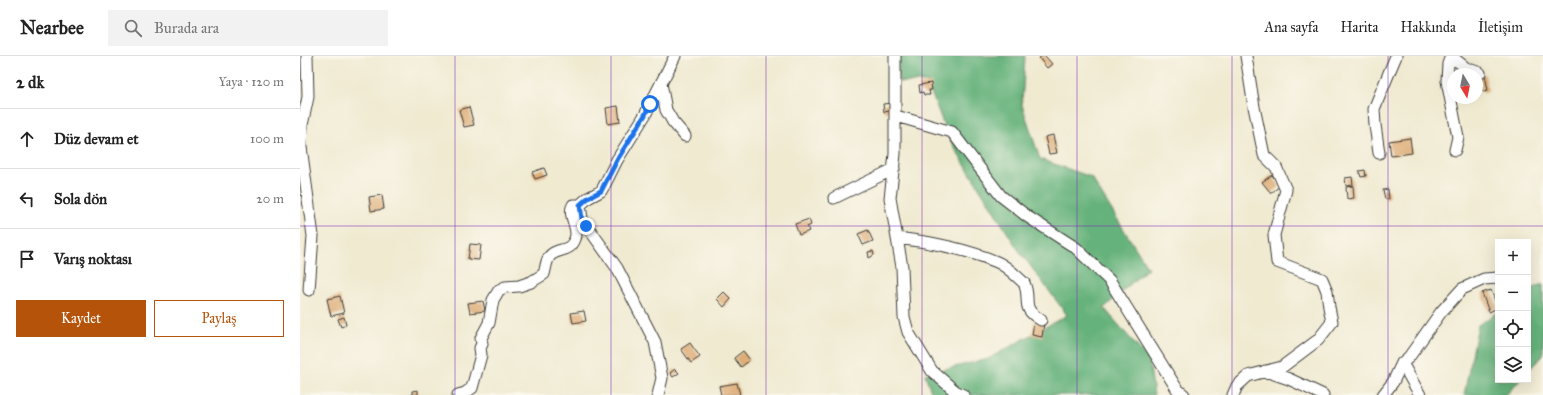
<!DOCTYPE html>
<html lang="tr">
<meta charset="utf-8">
<style>
body{margin:0;font-family:"IM FELL Great Primer",serif;background:#f2f2f2;color:#222}
.controls{position:absolute;right:12px;bottom:12px;display:grid;overflow:hidden;border-radius:0px;box-shadow:0 4px 16px #0002}
.controls button{width:36px;height:36px;display:grid;place-items:center;padding:0;border:0;border-bottom:1px solid #e0e0e0;background:#fff;color:#222;font:20px sans-serif}
.compass{position:absolute;left:1147px;top:12px;width:36px;height:36px;border-radius:50%;background:#fff;box-shadow:0 4px 16px #0002;rotate:170deg}
.stop{position:absolute;width:12px;height:12px;margin:-9px;border:3px solid #1a73e8;border-radius:50%;background:#fff}
.stop.end{background:#1a73e8;border-color:#fff;box-shadow:0 1px 4px #0008}
.list{margin:0;padding:0;list-style:none}
h2{display:flex;justify-content:space-between;align-items:center;height:52px;margin:0;padding:0 16px;font-size:17px}
h2 small{font-size:13px;font-weight:400;color:#767676}
.list li{display:grid;grid-template-columns:26px 1fr auto;gap:12px;align-items:center;box-sizing:border-box;height:60px;padding:0 16px;border-top:1px solid #e0e0e0}
.list b{display:block;font-size:15px;white-space:nowrap}
.list em{font-size:13px;font-style:normal;color:#767676}
.actions{display:flex;gap:8px;padding:12px 16px}
.actions a{flex:1;padding:9px 0;border:1px solid #b45309;border-radius:0px;text-align:center;font-size:14px;color:#b45309}
.actions .main{background:#b45309;color:#fff}
.icon{flex:none;width:22px;height:22px;fill:none;stroke:currentColor;stroke-width:2;stroke-linecap:round;stroke-linejoin:round}
.map{position:relative;flex:none;width:1243px;height:339px;overflow:hidden}
header{display:flex;align-items:center;gap:24px;box-sizing:border-box;height:56px;padding:0 20px;background:#fff;border-bottom:1px solid #e0e0e0}
header strong{font-size:19px}
nav{display:flex;gap:22px;margin-inline-start:auto;font-size:14px}
.search{width:280px;height:36px;background:#f2f2f2;display:flex;align-items:center;gap:10px;box-sizing:border-box;padding:0 14px;border-radius:0px;color:#767676;font-size:15px}
main{display:flex}
aside{flex:1;background:#fff}
.map>svg:first-child{display:block}
.forest{fill:#66b27b;stroke:#41674c}
.building{fill:#deae79}
.lines{fill:none;stroke-linecap:round;stroke-linejoin:round}
.minor-casing{stroke:#3c3b37;stroke-width:13}
.minor{stroke:#fff;stroke-width:11}
.route{stroke:#1a73e8;stroke-width:5}
.grid{fill:none;stroke:#7b2cbf;stroke-width:1;stroke-opacity:0.55}
</style>
<header>
<strong>Nearbee</strong>
<div class="search"><svg class="icon" aria-label="search" viewBox="0 0 24 24"><circle cx="10" cy="10" r="6"/><path d="M15 15l6 6"/></svg>Burada ara</div>
<nav><a>Ana sayfa</a><a>Harita</a><a>Hakkında</a><a>İletişim</a></nav>
</header>
<main>
<aside>
<h2>2 dk<small>Yaya · 120 m</small></h2>
<ul class="list">
<li><svg class="icon" aria-label="ahead" viewBox="0 0 24 24"><path d="M12 20V5M6 11l6-6 6 6"/></svg><div><b>Düz devam et</b></div><em>100 m</em></li>
<li><svg class="icon" aria-label="left" viewBox="0 0 24 24"><path d="M17 20v-9H6M10 6l-5 5 5 5"/></svg><div><b>Sola dön</b></div><em>20 m</em></li>
<li><svg class="icon" aria-label="arrive" viewBox="0 0 24 24"><path d="M6 21V4h12l-3 4 3 4H6"/></svg><div><b>Varış noktası</b></div></li>
</ul>
<div class="actions"><a class="main">Kaydet</a><a>Paylaş</a></div>
</aside>
<div class="map">
<svg width="1243" height="339" viewBox="0 0 1243 339">
<rect width="100%" height="100%" fill="#fbf7ec"/>
<filter id="ink" filterUnits="userSpaceOnUse"><feTurbulence type="fractalNoise" baseFrequency=".025" numOctaves="2"/><feDisplacementMap in="SourceGraphic" scale="8" xChannelSelector="R" yChannelSelector="G"/><feConvolveMatrix kernelMatrix="1 2 1 2 8 2 1 2 1" color-interpolation-filters="sRGB"/></filter>
<filter id="wash" filterUnits="userSpaceOnUse"><feTurbulence type="fractalNoise" baseFrequency=".012" numOctaves="4" result="noise"/><feDisplacementMap in="SourceGraphic" scale="16" xChannelSelector="R" yChannelSelector="G"/><feGaussianBlur stdDeviation="0.9" result="paint"/><feColorMatrix in="noise" values="0 0 0 0 0 0 0 0 0 0 0 0 0 0 0 0 0 1.4 0 .05"/><feComposite in="paint" operator="in"/></filter>
<g filter="url(#wash)">
<rect width="100%" height="100%" fill="#f0ead1"/>
<path class="forest" d="M598,0H725L722,49L740,103L791,121L848,212L804,252L849,304L854,339H632L625,318L688,303L767,259L717,192L650,85L627,26H599Z
M1239,229H1243V299L1228,315V236Z
M1198,256V324H1220L1206,339H1164L1178,269Z"/>
<g id="blocks">
<path class="building" d="M742,0H745L752,8L747,12L739,2Z
M1185,19L1188,35L1183,36L1179,20Z
M631,27L632,34H629L630,39H624L623,36L620,37L619,29Z
M593,47L594,54L584,56L583,48Z
M318,50L320,66L308,68L306,52Z
M169,51L174,69L164,71L159,54Z
M753,79L757,97L749,98L745,81Z
M1110,82L1112,97L1091,100L1089,85Z
M244,112L247,119L235,123L232,116Z
M1065,114L1066,120L1061,121L1059,115Z
M972,119L980,130L971,137L962,126Z
M1052,121L1053,129L1046,130L1045,122Z
M1053,130L1054,142L1047,143L1046,131Z
M1088,133L1089,143H1085L1083,134Z
M82,139L84,153L71,155L69,141Z
M509,163L511,169L507,171L509,175L499,179L495,168Z
M568,174L573,185L563,189L558,178Z
M170,188L181,189L179,204L168,203Z
M573,195L574,199L569,202L568,196Z
M1191,234L1198,252L1189,256L1182,237Z
M424,236L431,243L424,251L417,243Z
M40,240L44,257L31,260L27,243Z
M183,245L185,255L170,257L168,247Z
M284,255L286,265L273,267L271,257Z
M44,261L46,269L41,271L38,263Z
M734,266L744,268L742,281L732,279Z
M390,287L400,301L391,307L381,293Z
M443,295L450,304L441,311L434,302Z
M375,313L379,317L373,321L370,317Z
M437,327L440,339H421L419,330Z
M118,334V339H112V335Z"/>
</g>
</g>
<g filter="url(#ink)">
<use href="#blocks" fill-opacity="0" stroke="#3c3b37" stroke-width="1"/>
<g class="lines">
<defs>
<path id="minor" d="M7,0L8,41L2,69L1,91L13,180L9,234
M595,0V98L590,142L602,211L604,261L608,276L632,315L655,335L663,339
M1151,0L1148,8L1147,25L1158,81L1155,94
M1151,0L1166,12L1180,17
M361,27L366,54L373,66L385,80
M596,60L652,76L701,140L728,161L776,192L810,225L877,333L884,339
M1079,97L1075,69L1074,53L1096,0
M534,142L594,113
M597,182C631,186 666,193 697,206C707,210 716,220 724,227C732,245 719,251 741,264
M1102,307L1120,339
M965,315L989,323L1023,339
M158,339L165,337L172,332L181,299L180,292L182,288L181,282L189,267L193,244L199,234L205,231L219,230L231,226L244,218C246,212 246,202 252,198C260,192 270,196 275,183C280,172 267,160 273,149H280
M358,339L362,322L355,286L317,212L282,163L280,149L288,142L301,135L304,130L317,104L345,59L375,0
M933,339L937,330L948,320L982,311L1018,284L1032,266L1029,251L1027,235L1022,223L977,206L974,179L986,134L976,111L964,99L954,51L946,0
M1083,339L1093,326L1102,307L1109,301L1141,256L1162,233L1184,223L1198,222"/>
</defs>
<use href="#minor" class="minor-casing"/>
<use href="#minor" class="minor"/>
</g>
</g>
<g class="lines" filter="url(#ink)">
<path class="route" d="M286,170L282,163L280,149L288,142L301,135L317,104L345,59L350,48"/>
</g>
<path class="grid" d="M155,0V339M311,0V339M466,0V339M622,0V339M777,0V339M932,0V339M1088,0V339M0,170H1243"/>
</svg>
<div class="controls">
<button>+</button>
<button>−</button>
<button><svg class="icon" aria-label="locate" viewBox="0 0 24 24"><circle cx="12" cy="12" r="6"/><path d="M12 2v4M12 18v4M2 12h4M18 12h4"/></svg></button>
<button><svg class="icon" aria-label="layers" viewBox="0 0 24 24"><path d="M12 4l9 5-9 5-9-5zM3 14l9 5 9-5"/></svg></button>
</div>
<svg class="compass" viewBox="-18 -18 36 36"><path d="M0-13l5 13h-10z" fill="#e53935"/><path d="M0 13l5-13h-10z" fill="#767676"/></svg>
<div class="stop" style="left:350px;top:48px"></div>
<div class="stop end" style="left:286px;top:170px"></div>
</div>
</main>
